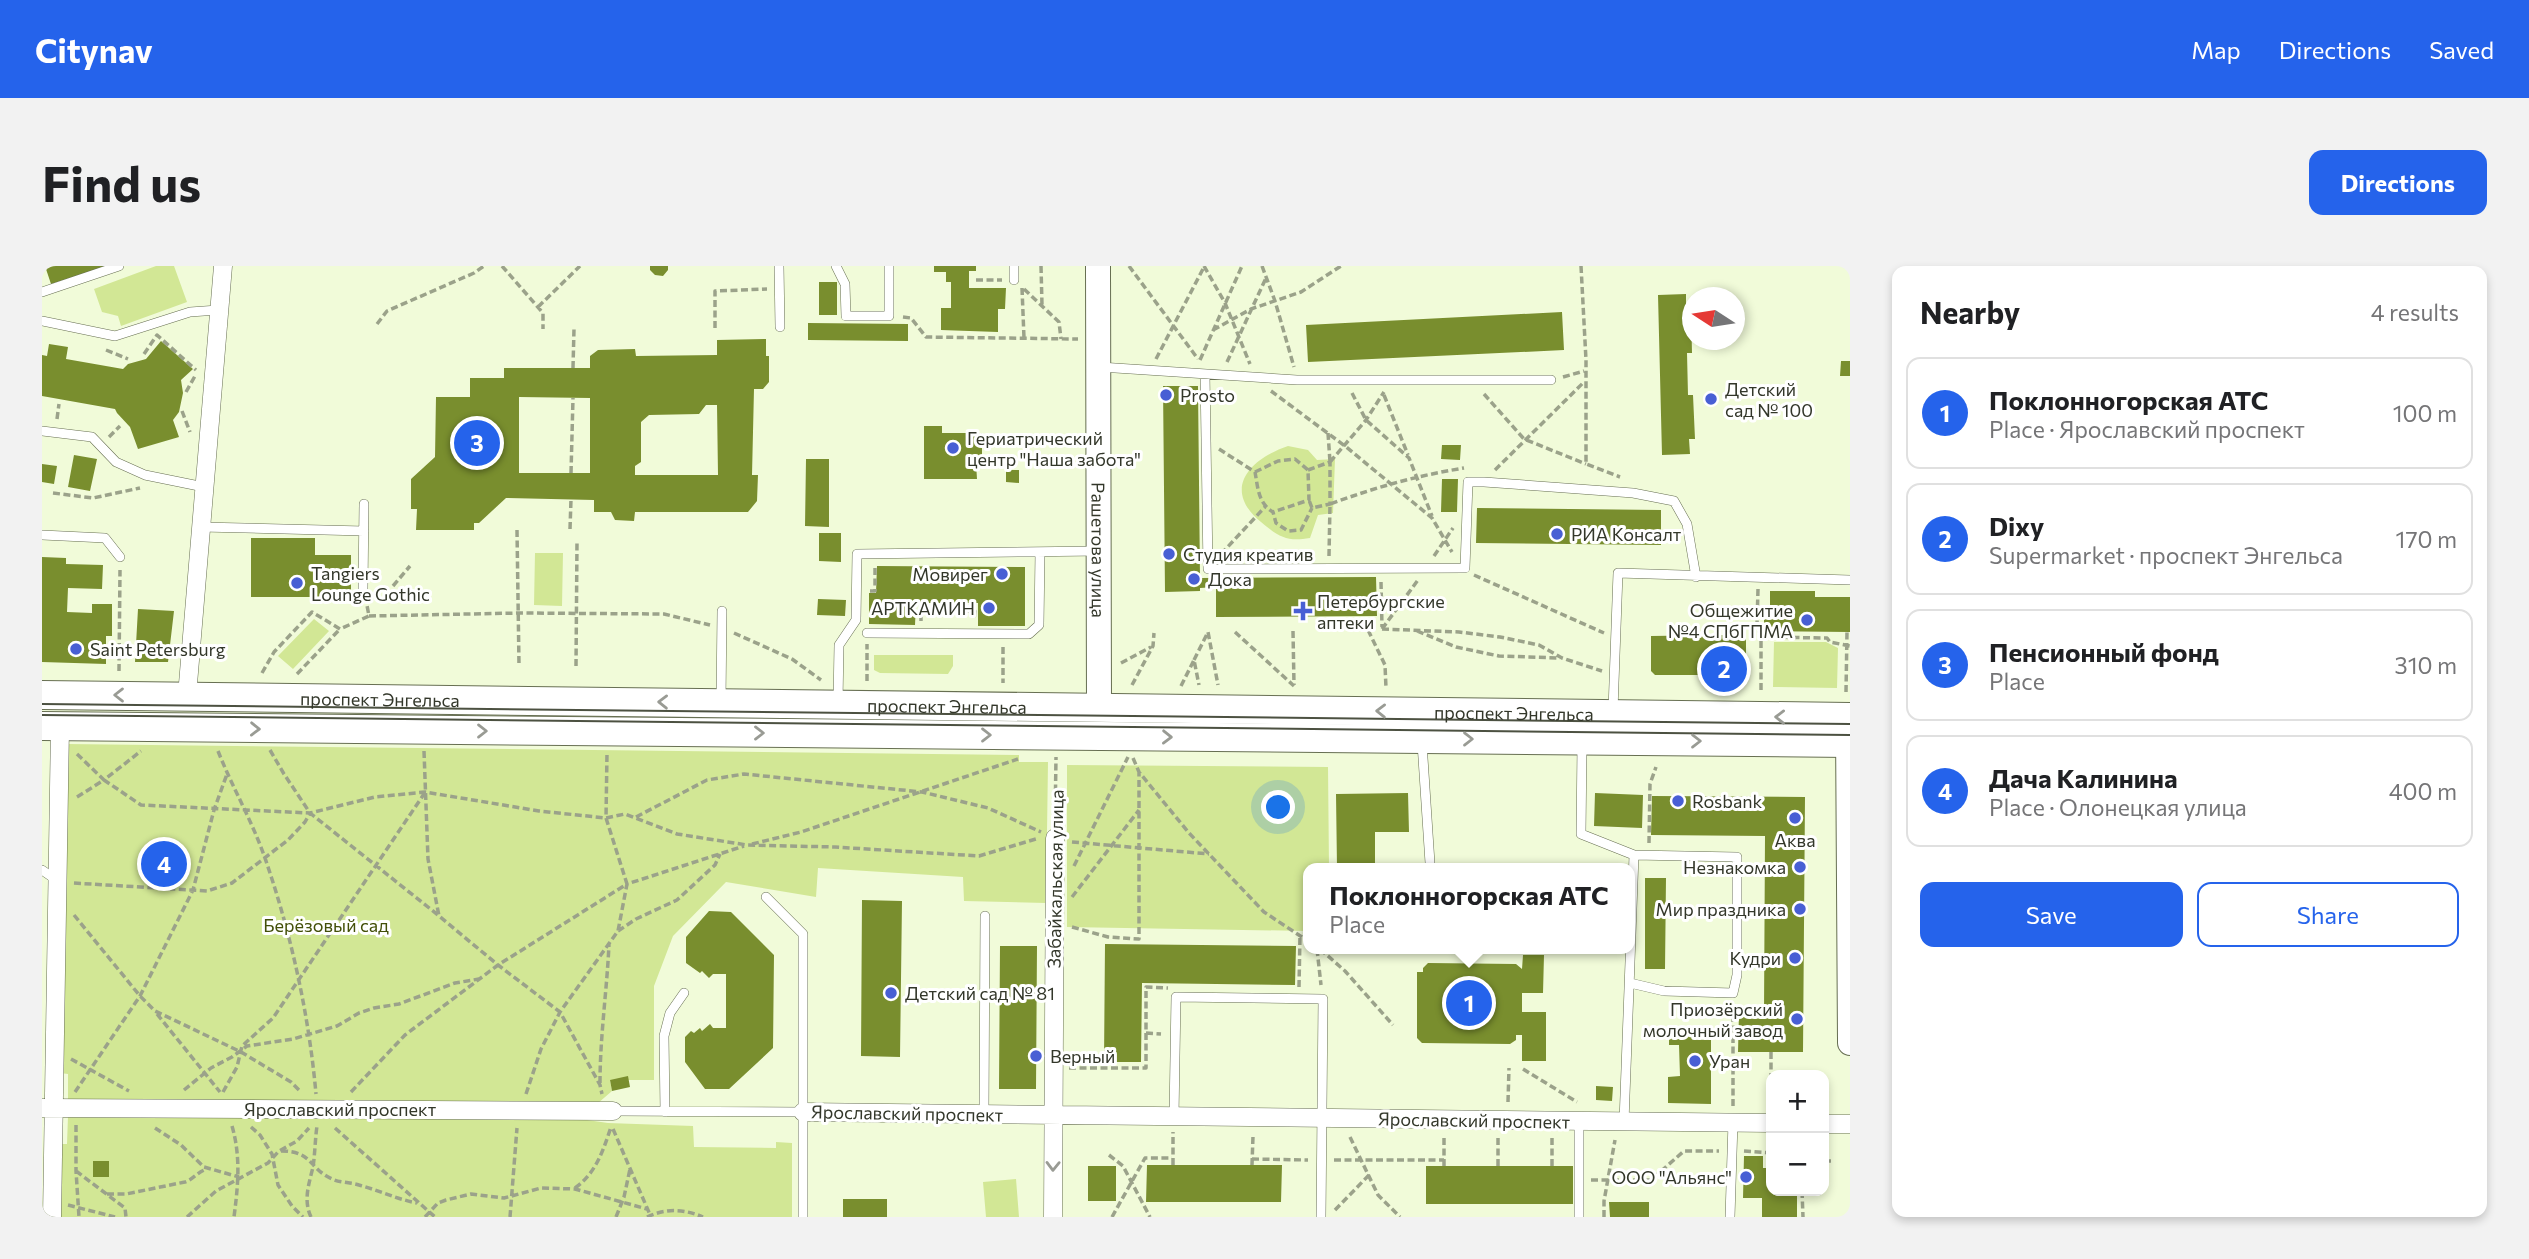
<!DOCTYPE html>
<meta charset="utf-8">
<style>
body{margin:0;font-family:Commissioner,sans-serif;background:#f2f2f2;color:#202124}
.controls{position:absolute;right:21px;bottom:21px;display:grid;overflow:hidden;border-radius:14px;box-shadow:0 4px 10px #0003}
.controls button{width:63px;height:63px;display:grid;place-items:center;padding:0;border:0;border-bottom:2px solid #e0e0e0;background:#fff;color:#202124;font:35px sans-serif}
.compass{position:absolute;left:1640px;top:21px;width:63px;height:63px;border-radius:50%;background:#fff;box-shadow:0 4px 10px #0003;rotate:282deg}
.you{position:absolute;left:1237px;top:542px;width:24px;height:24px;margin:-18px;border:5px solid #fff;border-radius:50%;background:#1a73e8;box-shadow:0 0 0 10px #1a73e833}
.badge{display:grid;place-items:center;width:46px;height:46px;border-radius:50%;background:#2563eb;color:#fff;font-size:23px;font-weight:700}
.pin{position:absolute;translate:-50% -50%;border:4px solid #fff;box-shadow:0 2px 7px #0006}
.popup{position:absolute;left:1261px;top:597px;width:332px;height:91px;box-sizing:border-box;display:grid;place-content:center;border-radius:14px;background:#fff;filter:drop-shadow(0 2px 5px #0005);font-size:23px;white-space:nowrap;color:#757577}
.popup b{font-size:26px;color:#202124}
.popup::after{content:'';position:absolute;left:50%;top:100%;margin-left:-14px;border:14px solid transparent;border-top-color:#fff}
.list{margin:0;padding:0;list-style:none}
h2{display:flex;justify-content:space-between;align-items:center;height:91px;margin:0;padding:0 28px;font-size:30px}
h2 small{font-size:23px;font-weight:400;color:#757577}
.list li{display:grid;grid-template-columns:46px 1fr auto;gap:21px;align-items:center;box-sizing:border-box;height:112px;margin:0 14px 14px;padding:0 14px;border:2px solid #e0e0e0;border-radius:14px}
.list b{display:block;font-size:26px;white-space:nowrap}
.list p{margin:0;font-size:23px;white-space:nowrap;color:#757577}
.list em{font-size:23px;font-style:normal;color:#757577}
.actions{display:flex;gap:14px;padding:21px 28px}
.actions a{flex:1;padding:16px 0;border:2px solid #2563eb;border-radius:14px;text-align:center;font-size:24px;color:#2563eb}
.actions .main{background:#2563eb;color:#fff}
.map{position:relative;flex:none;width:1808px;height:951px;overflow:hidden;border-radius:14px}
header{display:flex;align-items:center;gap:42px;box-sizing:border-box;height:98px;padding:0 35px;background:#2563eb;color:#fff}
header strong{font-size:33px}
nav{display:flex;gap:38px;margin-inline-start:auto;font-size:24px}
.intro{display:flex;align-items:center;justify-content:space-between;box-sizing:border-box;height:168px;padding:0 42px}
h1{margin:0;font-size:49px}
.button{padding:18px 32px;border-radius:14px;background:#2563eb;color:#fff;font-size:24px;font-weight:700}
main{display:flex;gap:42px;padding:0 42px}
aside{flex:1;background:#fff;border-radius:14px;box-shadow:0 4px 10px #0003}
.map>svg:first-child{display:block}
.green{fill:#d2e795}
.building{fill:#798e2e;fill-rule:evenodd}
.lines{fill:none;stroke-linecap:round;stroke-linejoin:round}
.lane-casing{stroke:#676f52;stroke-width:10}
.street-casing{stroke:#676f52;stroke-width:19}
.secondary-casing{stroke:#676f52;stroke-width:26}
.primary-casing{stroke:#676f52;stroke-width:30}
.path{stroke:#9ba28a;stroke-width:3.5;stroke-dasharray:7 3.5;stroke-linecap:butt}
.lane{stroke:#fff;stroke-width:9}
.street{stroke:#fff;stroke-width:18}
.secondary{stroke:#fff;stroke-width:24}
.primary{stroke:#fff;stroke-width:28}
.tram{stroke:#4c5141;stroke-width:2}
.oneway{stroke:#999b94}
.poi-dot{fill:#485fd4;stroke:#fff;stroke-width:2.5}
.labels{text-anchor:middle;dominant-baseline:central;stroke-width:6;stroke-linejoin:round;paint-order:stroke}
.poi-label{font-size:18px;fill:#33372a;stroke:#fff;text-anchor:start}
.street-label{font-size:18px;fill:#33372a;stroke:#fff}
.park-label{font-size:18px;fill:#435009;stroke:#fff}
</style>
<header>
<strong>Citynav</strong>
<nav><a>Map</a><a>Directions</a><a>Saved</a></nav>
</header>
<div class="intro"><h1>Find us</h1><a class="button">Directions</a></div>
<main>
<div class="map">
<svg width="1808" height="951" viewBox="0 0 1808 951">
<rect width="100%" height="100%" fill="#f1fbd9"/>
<path class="green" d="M114,0H132L145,36L79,60L76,50L60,46L52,23Z
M1246,180L1266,184L1275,194L1293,193L1291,247L1276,249L1268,272C1245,276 1237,271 1219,256C1179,223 1208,193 1246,180Z
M493,287H521L520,340L492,339Z
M272,353L287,365L251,403L236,390Z
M1732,376H1784L1796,382L1795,422L1731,421Z
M832,389H911V400L906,408L838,407L832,404Z
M24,478L977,489V496H1006L1004,637L922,635L921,611L776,602L774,631L684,616L631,670L612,720V814H568L570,825L555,838L26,835V808L18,807Z
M1025,499L1286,501L1287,602H1266V665L1025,661Z
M26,850L524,851L566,857L651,860L652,881L734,882V876L750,877V951H16L18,878H25Z
M974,913L977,951H944L941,916Z"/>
<path class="building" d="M3,0H62V1L9,18Z
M608,0H626V4L621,10L613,9L608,4Z
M892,0H934V5H927V22H964L963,43H956V66L899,64V42H909V16H904V6H892Z
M777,16H795V49H777Z
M1644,28V43H1649L1650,87H1645L1646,129H1651L1653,173H1647L1648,188L1620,189L1616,29Z
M1520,46L1522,84L1266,96L1264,59Z
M766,57L866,58V75L766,74Z
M724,73V90H727V116L721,123H712L710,209H716L715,235L706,246H593L592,255L573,254L569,246H552V234L464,232L437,257H432V264H374L375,243H369V213L393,191L394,131H428V112H462V102H548V90L556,84L593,83L594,90L675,89V74ZM477,131L548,132V207H477ZM664,139H675L676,209H593V200L599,196V156L607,149L657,148Z
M119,75L151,103L139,114L141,127L137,146L131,154L137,171L96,183L88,161L75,147L73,143L0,130V89L5,90L7,78L26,81L24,93L81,103L86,98L104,93Z
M1799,95H1808V110H1798Z
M1121,120H1156L1158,312L1334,311L1335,350L1174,351V321L1158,322V325L1123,326Z
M882,160H900V167H940V197H934L935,213H882Z
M1400,179H1419L1418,194L1399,193Z
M32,189L55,193L48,225L26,221Z
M764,193H787V261L763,260Z
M0,198L15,200L12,218L0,216Z
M964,204H977V217L964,216Z
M1400,213H1416L1415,246H1399Z
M1435,242L1619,244V279L1434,277Z
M777,267H799V296L777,295Z
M209,272H273V289H309V331H209Z
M0,291L24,292V298L61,299L60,323L26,322L25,346L50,347V338H70V370H64V398L0,396Z
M835,300L983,301V360H936V337H874L873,359L827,358V327H834Z
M1728,325H1773V331H1808V366L1722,365V341H1728Z
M776,333L804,334L803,350L775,349Z
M96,343L132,345L126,396H93Z
M1681,369H1704V409H1613L1609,405V370Z
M1366,527L1367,566H1333V602H1295L1294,528Z
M1553,527L1601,529L1600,562L1552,560Z
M1610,530L1763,531L1761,786H1696L1697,746H1722L1723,570L1609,569Z
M135,580L136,618H111L109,581Z
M1603,612H1624L1623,703H1603Z
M820,634L860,635L858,791L819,790Z
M667,645L689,646L732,689L731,782L687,823H663L643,796V771L649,765L652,767L658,762L660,765L668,758L671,762H684V708H671L667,712L660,705L658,707L644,697V671Z
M1063,678L1254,680L1253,719L1100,717L1099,796H1062Z
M958,680H995L994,823H957Z
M1481,689H1502L1501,727H1480V746H1504V795H1480V769H1474V774L1468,778L1380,777L1375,772V706H1381V702L1386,697L1474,698L1480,703Z
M1669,766V838L1626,837V811L1638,810L1637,779H1627V767Z
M586,810L588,821L570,825L568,814Z
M1554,820L1571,821L1570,835L1554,834Z
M1702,890H1721V902H1729V925H1755V951H1720V932H1701Z
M51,895H67V911H51Z
M1105,899H1240L1239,936H1104Z
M1046,900H1074V935H1046Z
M1384,900H1531V938H1384Z
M801,933H845V951H801Z
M1567,936H1607V951H1568Z"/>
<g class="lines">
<defs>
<path id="lane" d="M737,0L738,61
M794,0L803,18L804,50H847V0
M972,0V14
M0,26L77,0
M0,55L73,70L148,46L176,44
M1058,101L1255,114H1509
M1163,108L1166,303L1423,302L1426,216H1442L1591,227L1632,235L1645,258L1654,311
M0,165L50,171L74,196L103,209L162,221
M159,261L322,265
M0,269L63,272L78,291
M321,323L322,238
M825,367L987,368L997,359L998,286
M679,435L680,345
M796,436L797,379L814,354L815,288L1056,285
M1571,444L1576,307L1808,314
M1380,477L1388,597
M1540,479L1539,568L1592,589L1695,591V709L1691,727L1622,725L1588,717
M0,604L16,615
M724,631L761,668V951
M571,845L761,846
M623,846L622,770L628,747L642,727
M942,848L943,650
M1132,850L1134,731L1281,733L1279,951
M1582,856L1592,589
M1537,951V855
M1688,951L1691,856"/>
<path id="street" d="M145,430L181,0
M0,842L571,845
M761,846L1729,857
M1782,858H1808
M10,951L18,461
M1011,951L1013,572"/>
<g id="secondary">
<path id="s1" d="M1056,0L1057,442"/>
<path d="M1806,460L1808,777"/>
</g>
<g id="primary">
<path id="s2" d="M0,429L1808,451"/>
<path d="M0,460L1808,477"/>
</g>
</defs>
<use href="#lane" class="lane-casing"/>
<use href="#street" class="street-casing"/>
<use href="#secondary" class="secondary-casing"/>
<use href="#primary" class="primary-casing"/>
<path class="path" d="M460,0L501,47V63
M999,0L1000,39
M1087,0L1156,93
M1162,0L1183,37L1208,98
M1220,0L1233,35L1252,101
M1539,0L1544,94V198L1578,211
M1807,0L1808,3
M934,14H960
M980,22L982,72
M982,23L1017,56L1019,73
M496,41L538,0
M861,51L869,52L884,71L1036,73
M335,58L345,45L432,7L442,0
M673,62V25L725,23
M1171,64L1209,43L1259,26L1299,0
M64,84L86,93
M102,88L115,69L154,104
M1114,93L1162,1
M1158,94L1200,0
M1185,96L1224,12
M531,102L532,63
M1521,111L1542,105
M1229,125L1303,180L1390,252L1410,286
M144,126L153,110
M1310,127L1324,154L1367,192L1390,250
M1442,128L1482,173L1544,198
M1342,129L1366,189
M140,145L148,166
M15,153L17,138
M1286,167L1288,196
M67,171L78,160
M1177,183L1213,206C1216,222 1216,237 1231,246L1234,257L1246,265L1259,264L1270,242
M1288,196L1324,154L1342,126
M1266,204L1288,196V238L1270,242L1267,234
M1453,204L1542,116
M1213,206L1236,195L1253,193L1266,204L1267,234L1231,246
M529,207L531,132
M11,227L51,232L98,222
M528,263L529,233
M475,264L477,399
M1179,288L1223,241
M1287,290L1288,238C1335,221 1373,210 1422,202
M1392,290L1411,262
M1432,309L1562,367
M1339,316L1340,361
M351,320L368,300
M1716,323L1715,358L1719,371V425
M828,325H833V299
M327,350L477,347L622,348L668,359
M879,355V345H933L932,354
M1340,363L1417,366L1458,371L1497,379L1520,392L1560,405
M1340,363L1376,314
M1326,364L1343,399L1344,422
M1251,365L1252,419
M1375,365L1414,381L1457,390L1518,392
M1193,366L1252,420
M692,367L750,393L779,414
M1719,371L1785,372L1788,376L1808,380
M961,381V417
M1152,394L1166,366L1176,419
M1079,397L1109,381
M534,400L535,276
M77,405L78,304
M220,407L232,386L270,346L298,363L327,350L324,334
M255,408L298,363
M825,415V378
M1090,419L1111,380L1112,367
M1139,420L1152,394L1157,419
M1804,426L1805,366
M228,484L242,508L268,547L396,649
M176,485C191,523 212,558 225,598C250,672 267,750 274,828
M382,485L386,593L397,650L456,699L518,746L558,819L560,828
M35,488L62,514L99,485
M1091,492L1097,506L1147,567L1222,646L1266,675
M35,531L62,514L99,539L268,547L333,531L383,526L497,545L564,552L583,548L635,568L705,579L793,581L937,590L997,572
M594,551L665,514L702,508L880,526L946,542L999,566
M1013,557L1014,491
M1030,576L1167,588
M1607,577L1608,518L1614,501
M710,578L759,566L976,493
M1032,600L1086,491
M32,617L165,625L190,617L246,574L263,556L268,547
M1030,631L1097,544
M32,649L98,730L113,745L199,786L249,816L259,826
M1030,661L1066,671L1097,673V506
M576,665L594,653L635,634L673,599L678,588
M1275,683L1279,719
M1278,683L1303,705L1351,759
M1257,721L1258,669
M115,748L178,826
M1104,767L1119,768
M1729,786V839
M29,793L87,825
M1027,802H1104V721L1126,722
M1481,803L1535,836
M558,817C558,770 565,724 567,678
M142,824L169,802L190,791L205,780L251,773L295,760L317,747L332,742L357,738L413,717L437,713
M33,826L98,730L151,624L172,544L185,508
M181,826L195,801L200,780L231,752L382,528
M309,826L363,769L456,699L585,618L564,552L565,487
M484,828L499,783L518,746L576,665L585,618L702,580
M1466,836L1467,802
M1691,840V739
M34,859V905L37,951
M190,860C199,891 196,920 192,951
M209,861L218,869L230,888L236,919L250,940L261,951
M113,862L139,879L162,901L197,911
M293,862L393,951
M571,863L609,951
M1308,871L1336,929L1358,951
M239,885C271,885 266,902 290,913C298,917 308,916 317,919C336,924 354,933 375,937
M1702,885L1729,887
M1067,889L1081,900L1108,951
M1210,893L1266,894
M1292,894H1402
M1782,895H1790
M1131,899V866
M1210,899L1211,870
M1402,900V871
M1456,900V871
M1510,900V871
M34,905L83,942L84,951
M1549,914H1609L1642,885H1677
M533,922C554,907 561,885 569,861
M1760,925L1761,951
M65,928H84L143,916C152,913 155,906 165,903
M26,939L73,951
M1293,944L1327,909
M145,951L174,925L226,897L237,885L255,875L267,862
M269,951C261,934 267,918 271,901C273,888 273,874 275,860
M383,951L396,937L404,934L429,928L462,932L499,922L533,923L605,943
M468,951L475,862
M574,951L582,931L588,903
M605,951C624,942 642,943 661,951
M1070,951L1103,892H1130
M1562,951V935L1573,874"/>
<use href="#lane" class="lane"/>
<use href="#street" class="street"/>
<use href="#secondary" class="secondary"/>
<use href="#primary" class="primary"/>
<path class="tram" d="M0,438L1808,458
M0,449L1808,469"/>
</g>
<defs><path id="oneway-chevron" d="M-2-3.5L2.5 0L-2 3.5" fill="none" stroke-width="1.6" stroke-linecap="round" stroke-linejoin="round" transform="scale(1.75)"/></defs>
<g class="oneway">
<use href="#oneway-chevron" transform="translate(77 429) rotate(-180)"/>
<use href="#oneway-chevron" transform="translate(621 436) rotate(-179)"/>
<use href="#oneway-chevron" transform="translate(1339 445) rotate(-179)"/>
<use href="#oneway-chevron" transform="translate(1738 451) rotate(-179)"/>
<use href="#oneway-chevron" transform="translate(213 463) rotate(1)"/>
<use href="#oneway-chevron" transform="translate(440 465)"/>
<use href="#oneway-chevron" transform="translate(717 467)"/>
<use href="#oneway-chevron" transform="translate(944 469)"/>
<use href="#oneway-chevron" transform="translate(1125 471) rotate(1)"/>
<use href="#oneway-chevron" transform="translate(1426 473)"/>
<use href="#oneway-chevron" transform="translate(1654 475)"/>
<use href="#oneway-chevron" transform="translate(1011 900) rotate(91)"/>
</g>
<g class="poi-dot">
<circle cx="1124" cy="129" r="7"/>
<circle cx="1669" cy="133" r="7"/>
<circle cx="911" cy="182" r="7"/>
<circle cx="1515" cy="268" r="7"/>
<circle cx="1127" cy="288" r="7"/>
<circle cx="960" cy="308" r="7"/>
<circle cx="1152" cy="313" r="7"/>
<circle cx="255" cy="317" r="7"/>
<circle cx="947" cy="342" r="7"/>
<path d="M1257.5 334.5h7v7h7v7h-7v7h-7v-7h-7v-7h7z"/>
<circle cx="1765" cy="354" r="7"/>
<circle cx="34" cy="383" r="7"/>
<circle cx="1636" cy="535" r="7"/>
<circle cx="1753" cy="552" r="7"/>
<circle cx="1758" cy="601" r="7"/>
<circle cx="1758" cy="643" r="7"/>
<circle cx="1753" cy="692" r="7"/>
<circle cx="849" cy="727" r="7"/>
<circle cx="1755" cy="753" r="7"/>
<circle cx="994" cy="790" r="7"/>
<circle cx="1653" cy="795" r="7"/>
<circle cx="1704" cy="911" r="7"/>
</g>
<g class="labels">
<g class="poi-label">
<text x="1683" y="123">Детский<tspan x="1683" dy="21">сад № 100</tspan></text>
<text x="1138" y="129">Prosto</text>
<text x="925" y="172">Гериатрический<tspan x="925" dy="21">центр "Наша забота"</tspan></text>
<text x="1529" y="268">РИА Консалт</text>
<text x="1141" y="288">Студия креатив</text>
<text x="269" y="307">Tangiers<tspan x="269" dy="21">Lounge Gothic</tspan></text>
<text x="946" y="308" text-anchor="end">Мовирег</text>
<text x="1166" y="313">Дока</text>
<text x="1275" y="335">Петербургские<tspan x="1275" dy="21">аптеки</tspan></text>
<text x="933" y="342" text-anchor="end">АРТКАМИН</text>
<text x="1751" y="344" text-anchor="end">Общежитие<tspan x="1751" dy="21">№4 СПбГПМА</tspan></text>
<text x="48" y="383">Saint Petersburg</text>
<text x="1650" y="535">Rosbank</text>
<text x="1753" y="574" text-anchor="middle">Аква</text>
<text x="1744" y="601" text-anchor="end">Незнакомка</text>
<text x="1744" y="643" text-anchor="end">Мир праздника</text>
<text x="1739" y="692" text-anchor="end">Кудри</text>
<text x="863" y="727">Детский сад № 81</text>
<text x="1741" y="743" text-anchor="end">Приозёрский<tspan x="1741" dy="21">молочный завод</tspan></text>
<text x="1008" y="790">Верный</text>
<text x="1667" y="795">Уран</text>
<text x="1690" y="911" text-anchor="end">ООО "Альянс"</text>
</g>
<g class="street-label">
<text stroke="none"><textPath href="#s1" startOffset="284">Рашетова улица</textPath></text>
<text stroke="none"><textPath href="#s2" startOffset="338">проспект Энгельса</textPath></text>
<text stroke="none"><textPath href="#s2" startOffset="905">проспект Энгельса</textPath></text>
<text stroke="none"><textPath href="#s2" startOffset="1472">проспект Энгельса</textPath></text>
<text transform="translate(1013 613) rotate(-89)">Забайкальская улица</text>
<text x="298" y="843">Ярославский проспект</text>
<text transform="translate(865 847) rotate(1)">Ярославский проспект</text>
<text transform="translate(1432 854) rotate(1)">Ярославский проспект</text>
</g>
<g class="park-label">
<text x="284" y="659">Берёзовый сад</text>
</g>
</g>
</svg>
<div class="controls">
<button>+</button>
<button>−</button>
</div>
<svg class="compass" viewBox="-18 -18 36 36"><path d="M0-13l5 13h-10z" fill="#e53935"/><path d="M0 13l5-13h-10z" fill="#757577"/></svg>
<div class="you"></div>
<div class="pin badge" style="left:1427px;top:737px">1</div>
<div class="popup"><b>Поклонногорская АТС</b>Place</div>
<div class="pin badge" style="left:1682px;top:403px">2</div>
<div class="pin badge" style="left:435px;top:177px">3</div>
<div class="pin badge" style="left:122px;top:598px">4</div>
</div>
<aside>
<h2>Nearby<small>4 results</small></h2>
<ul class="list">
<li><span class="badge">1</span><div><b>Поклонногорская АТС</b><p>Place · Ярославский проспект</p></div><em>100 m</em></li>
<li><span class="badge">2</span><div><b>Dixy</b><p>Supermarket · проспект Энгельса</p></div><em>170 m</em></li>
<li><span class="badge">3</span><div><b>Пенсионный фонд</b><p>Place</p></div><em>310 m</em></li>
<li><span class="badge">4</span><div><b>Дача Калинина</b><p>Place · Олонецкая улица</p></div><em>400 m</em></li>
</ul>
<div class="actions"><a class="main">Save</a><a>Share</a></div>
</aside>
</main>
